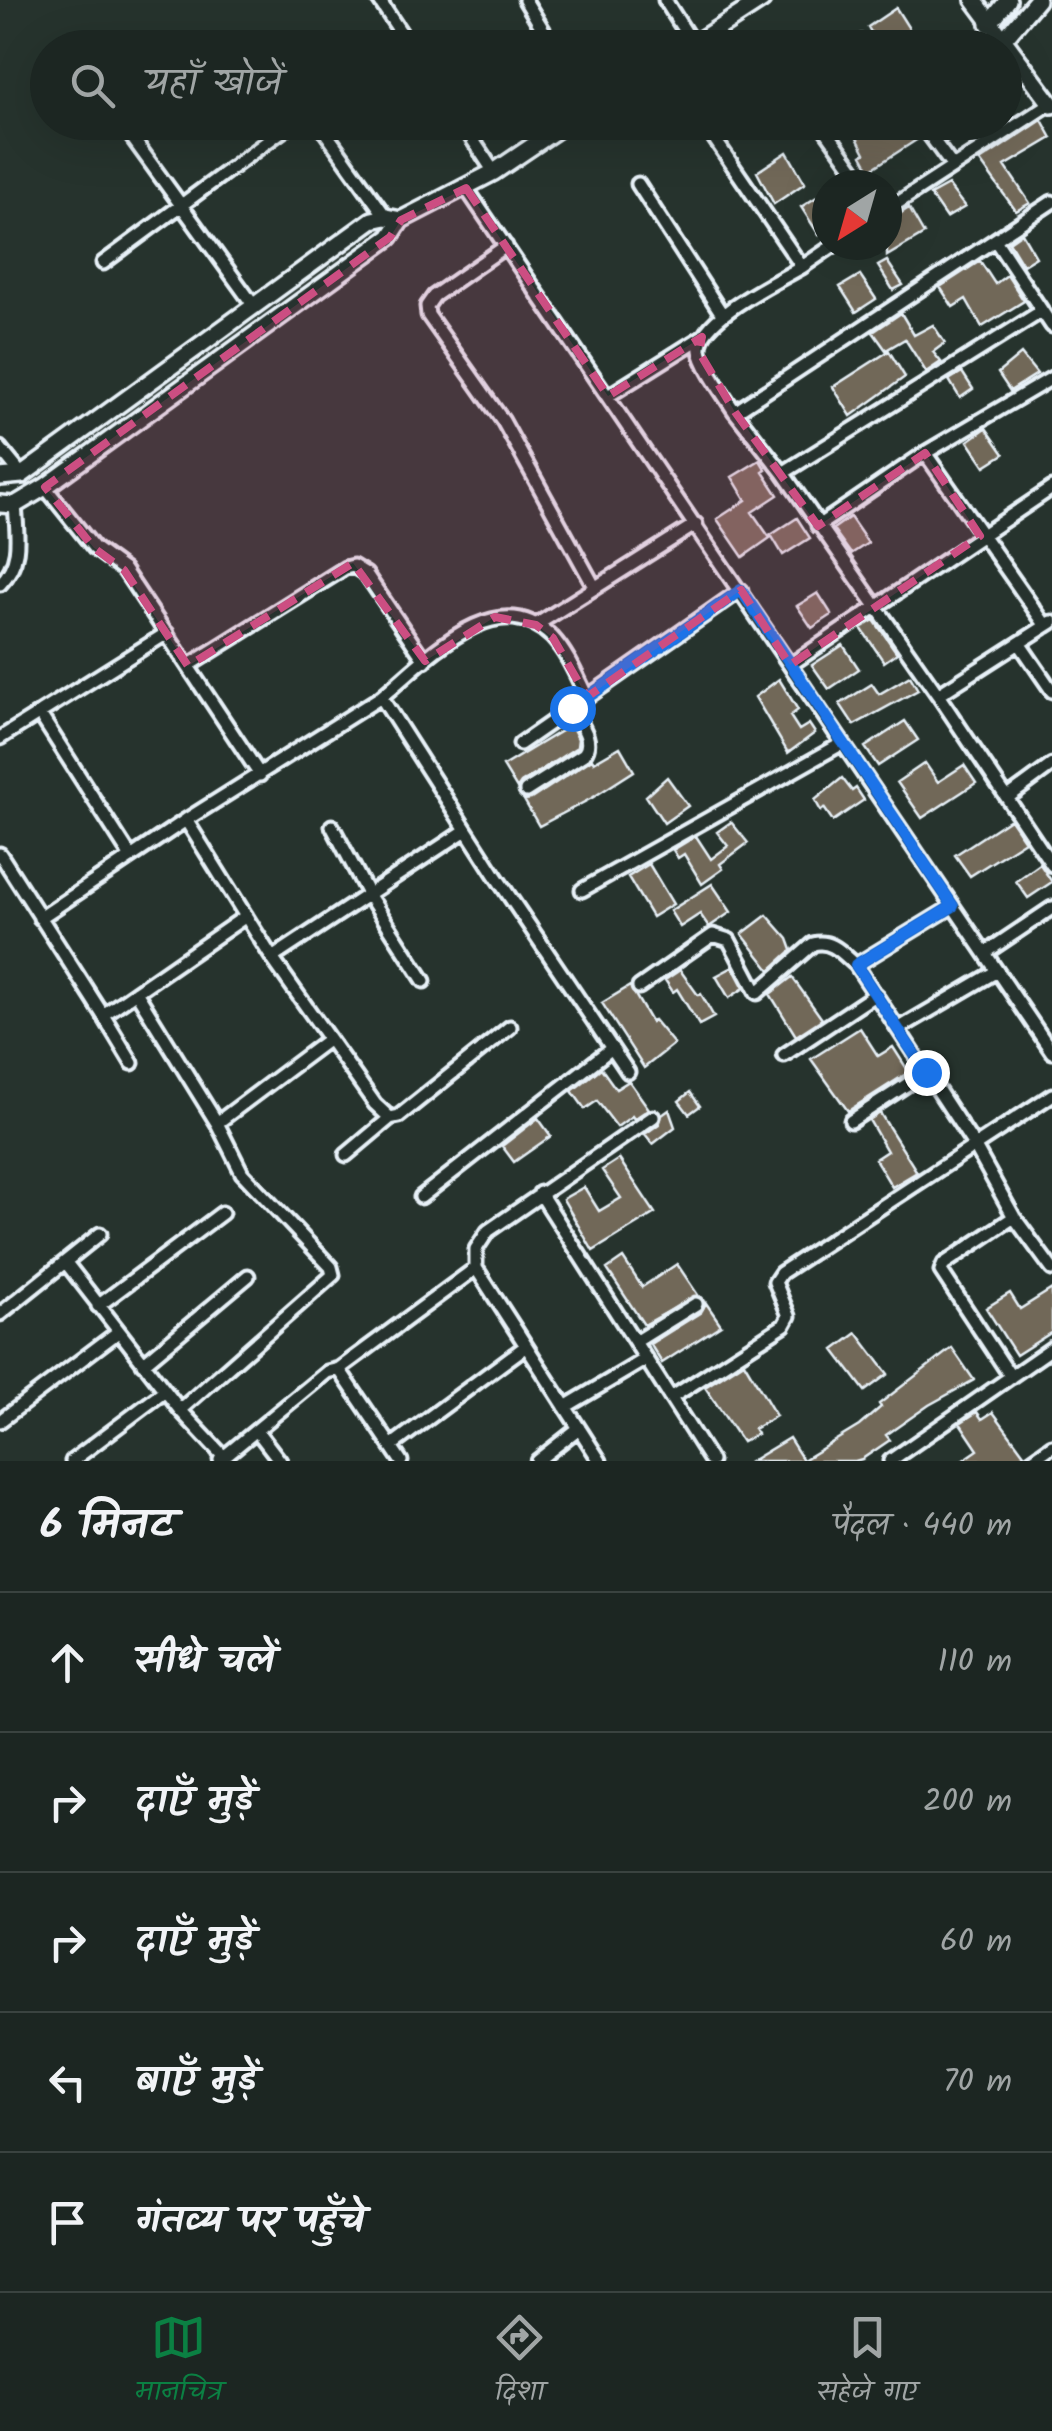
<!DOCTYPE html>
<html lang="hi">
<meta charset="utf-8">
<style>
body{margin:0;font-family:Kalam,"Playpen Sans Deva",sans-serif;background:#29322f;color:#f1f3f6}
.compass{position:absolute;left:812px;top:170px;width:90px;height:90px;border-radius:50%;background:#1c2622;box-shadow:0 10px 40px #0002;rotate:217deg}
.stop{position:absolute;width:30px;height:30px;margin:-22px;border:8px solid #1a73e8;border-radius:50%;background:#fff}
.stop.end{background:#1a73e8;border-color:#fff;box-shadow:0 2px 10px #0008}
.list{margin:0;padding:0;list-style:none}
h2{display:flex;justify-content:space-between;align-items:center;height:130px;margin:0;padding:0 40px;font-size:42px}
h2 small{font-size:32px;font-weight:400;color:#a0a5a5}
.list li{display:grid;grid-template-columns:65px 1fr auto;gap:30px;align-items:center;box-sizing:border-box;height:140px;padding:0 40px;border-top:2px solid #3a4340}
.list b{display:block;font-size:38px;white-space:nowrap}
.list em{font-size:32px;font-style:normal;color:#a0a5a5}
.icon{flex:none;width:55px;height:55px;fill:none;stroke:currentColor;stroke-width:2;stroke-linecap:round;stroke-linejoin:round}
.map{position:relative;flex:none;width:1052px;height:1461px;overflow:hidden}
.search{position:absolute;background:#1c2622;box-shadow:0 10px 40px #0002;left:30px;right:30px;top:30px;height:110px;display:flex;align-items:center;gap:25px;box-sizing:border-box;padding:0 35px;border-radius:55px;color:#a0a5a5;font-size:38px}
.sheet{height:830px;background:#1c2622}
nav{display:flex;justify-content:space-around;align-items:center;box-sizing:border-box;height:140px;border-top:2px solid #3a4340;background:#1c2622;font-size:28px;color:#a0a5a5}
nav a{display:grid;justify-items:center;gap:5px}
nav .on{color:#0b8043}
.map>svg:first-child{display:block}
.building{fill:#716859;stroke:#e8f1f8;stroke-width:2.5}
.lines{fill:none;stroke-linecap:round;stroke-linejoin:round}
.street-casing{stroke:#e8f1f8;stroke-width:19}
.secondary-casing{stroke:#e8f1f8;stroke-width:22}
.street{stroke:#26332d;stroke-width:11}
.secondary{stroke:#26332d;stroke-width:15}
.route{stroke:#1a73e8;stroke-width:12}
.marked{fill:#cc4e82;fill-opacity:0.2;stroke:#cc4e82;stroke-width:8;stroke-dasharray:20 12;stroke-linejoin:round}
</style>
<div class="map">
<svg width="1052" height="1461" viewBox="0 0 1052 1461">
<rect width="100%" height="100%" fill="#26332d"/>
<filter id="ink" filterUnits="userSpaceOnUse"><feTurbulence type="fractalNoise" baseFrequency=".01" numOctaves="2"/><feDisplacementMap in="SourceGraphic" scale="20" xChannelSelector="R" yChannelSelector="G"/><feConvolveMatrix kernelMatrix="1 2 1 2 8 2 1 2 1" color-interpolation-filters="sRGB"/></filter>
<g filter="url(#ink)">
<path class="building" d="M896,8L918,43L911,48H880L868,27Z
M1042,120L1052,138L1005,166L1030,203L1016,211L980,161Z
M726,122H760L737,138Z
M849,122H874L879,128L889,122H907L918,139L870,170L862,155L865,153Z
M939,122H976L946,142L934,126Z
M787,152L805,183L774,204L757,172Z
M948,185L965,207L946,218L930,195Z
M817,197L821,203L827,199V230L819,235L801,207Z
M909,208L924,234L887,256V222Z
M1022,233L1036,257L1023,265L1009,242Z
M887,261L903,285L893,290L878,266Z
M980,261L995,284L1007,275L1024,301L982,327L966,299L953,307L940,287Z
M860,275L876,299L856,312L840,287Z
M901,313L914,335L933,325L945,343L933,352L941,362L926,372L905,339L886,350L873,332Z
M889,351L905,377L851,416L833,387Z
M1021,354L1037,374L1010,391L998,373Z
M962,372L973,389L960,398L949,380Z
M986,428L1004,454L985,466L968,441Z
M760,460L766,470L763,472L778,495L752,512L770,538L743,557L717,519L746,500L732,477Z
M850,517L868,543L851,554L833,529Z
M797,518L810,538L783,555L771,535Z
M818,593L832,615L812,628L797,606Z
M874,620L897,653L884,662L861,628Z
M843,645L859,669L829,689L812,665Z
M910,676L918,690L854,725L840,704L872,684L879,694Z
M779,679L798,710L790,716L799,730L809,724L815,733L788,753L755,697Z
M905,721L918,740L878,766L865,747Z
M571,725L578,739L577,747L521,783L517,789L503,766Z
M620,747L634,771L592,798L539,826L524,800L531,799L592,759L594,762Z
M925,763L938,782L964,765L976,783L922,818L897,782Z
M667,777L688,806L664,823L646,796Z
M842,778L852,791L856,788L864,800L833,821L824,808L821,811L815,800Z
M1010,819L1025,841L970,876L955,855Z
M731,822L748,843L720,864L723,869L702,884L684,854L678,858L673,850L696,836L711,859L728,846L717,832Z
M649,864L673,904L652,917L628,877Z
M1040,864L1052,882L1028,898L1016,881Z
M712,884L731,912L709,927L700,914L680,927L670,911Z
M767,915L788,939L792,950L770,970L742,934Z
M733,967L744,988L729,998L716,976Z
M680,970L698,995L701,994L714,1017L699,1025L677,989L673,992L665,980Z
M792,977L822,1019L796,1036L770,994Z
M630,986L651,1022L654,1020L674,1044L644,1068L602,1003Z
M860,1028L878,1056L893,1047L909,1072L848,1111L811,1059Z
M601,1068L616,1089L629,1081L649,1109L634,1119L632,1116L617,1127L597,1101L585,1109L572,1091Z
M690,1092L700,1106L689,1114L679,1101Z
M669,1110L675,1127L653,1144L645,1134L659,1124L662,1115Z
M880,1113L917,1172L892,1187L875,1159L887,1151L869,1120Z
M538,1118L551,1136L514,1162L502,1146Z
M619,1159L655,1213L593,1251L563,1199L584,1187L599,1211L621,1198L602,1170Z
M623,1258L642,1287L677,1264L698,1295L644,1325L607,1269Z
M1052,1289V1332L1016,1355L986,1308L1010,1293L1020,1309Z
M706,1303L721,1325L662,1363L650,1344L701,1312Z
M857,1333L888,1374L865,1391L834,1350Z
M952,1348L974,1380L929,1405L886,1435L890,1440L862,1459L855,1461H751L789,1438L803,1460L859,1426L881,1407L879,1404Z
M744,1362L776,1416L754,1429L757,1434L742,1442L705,1387Z
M977,1412L982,1419L993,1412L1024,1454L1013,1461H962L978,1450L960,1423Z"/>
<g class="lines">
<defs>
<path id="street" d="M379,0L411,48
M525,0L554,48
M665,0L693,44
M861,42L865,48
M318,122L386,217
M461,122L494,172
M820,122L865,185
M920,122L953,167
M131,136L254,306
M714,138L802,267L834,245
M638,184L722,314
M466,188L1052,1052
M887,210L1051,103
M995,240L1042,311
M506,246L434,296L427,306L428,315L503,421L595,588
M103,263L294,122
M608,396L702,337
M735,412C726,398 701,364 700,350C697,319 778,281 802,267
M0,448L22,475
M925,453L1046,626
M783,473L735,412L1052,202
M45,487L94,548L124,570L260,775
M818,526L925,453L1052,378
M0,584C23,561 17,535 15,505
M1052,622L938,695L1052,865
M536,625L696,524
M1019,643L1052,691
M790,665L1052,488
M188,666L345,568L353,566L366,574L425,661
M938,695L783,473L1042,311L1052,326
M381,697L186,820L272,958L466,830
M587,697C577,677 568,654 552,637C495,581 424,662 381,697L495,875L628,1072
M39,713L131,857
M0,738L167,633
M520,744L741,590
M526,791L584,754C595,740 579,722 572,708
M1007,798L1052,765
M332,826L368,894L424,981
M0,854L103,1015L246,916
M582,890L843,743
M953,906L856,965L974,1145L1014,1217L1052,1269
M40,918L186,820
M985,953L1052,908
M272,958L375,1104L390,1118L399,1116L510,1027
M639,987L713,935L729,940L757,993L813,944C832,939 843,954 856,965
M136,992L217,1123L242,1173L331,1267L333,1275L180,1410
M103,1015L132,1063
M898,1029L997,971
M784,1055L876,994
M851,1121L926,1072
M217,1123L329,1039
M346,1155L390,1118
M540,1193L711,1461
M421,1197L612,1048
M67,1264L180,1410L224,1457
M98,1306L222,1213
M0,1314L100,1234
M635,1342L696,1304
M143,1364L248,1276
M1011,1377L941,1271L944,1264L1014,1217
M671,1398L784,1325L789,1316L775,1282L781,1273L1052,1095
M565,1407L646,1359
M0,1421L118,1332
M257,1431L280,1461
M391,1446L526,1346
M220,1460L327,1372L339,1369
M72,1461L165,1391
M401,1461L339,1369L476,1268
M537,1461L579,1428
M600,1461L476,1268V1249L488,1231L653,1117
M890,1461L1052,1348
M1031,1461L1052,1446"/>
<path id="secondary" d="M974,0L1052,105
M989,24L1008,0
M1002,41L1037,0
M688,48L762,0
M0,477L22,475L372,220L386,217L401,220
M0,504L15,505L45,487L390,237L401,220L494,172L568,122"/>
</defs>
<use href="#street" class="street-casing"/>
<use href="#secondary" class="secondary-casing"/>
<use href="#street" class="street"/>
<use href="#secondary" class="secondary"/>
</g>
</g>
<g class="lines" filter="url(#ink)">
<path class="route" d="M572,708L741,590L953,906L856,965L926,1072"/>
</g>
<path class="marked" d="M466,188L608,396L702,337L699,352L735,412L818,526L925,453L980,536L790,665L741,590L587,697L553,638L536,625L495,617L425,661L353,563L188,666L124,570L94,548L45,487L390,237L401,220Z"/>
</svg>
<svg class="compass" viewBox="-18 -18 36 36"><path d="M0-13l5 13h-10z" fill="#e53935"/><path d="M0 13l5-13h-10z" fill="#a0a5a5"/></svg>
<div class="stop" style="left:572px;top:708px"></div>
<div class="stop end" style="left:926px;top:1072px"></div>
<div class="search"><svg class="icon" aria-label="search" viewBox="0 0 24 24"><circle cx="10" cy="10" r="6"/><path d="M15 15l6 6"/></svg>यहाँ खोजें</div>
</div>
<section class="sheet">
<h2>6 मिनट<small>पैदल · 440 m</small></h2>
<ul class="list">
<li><svg class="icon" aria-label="ahead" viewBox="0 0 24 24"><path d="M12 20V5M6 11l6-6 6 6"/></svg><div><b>सीधे चलें</b></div><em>110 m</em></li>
<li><svg class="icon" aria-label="right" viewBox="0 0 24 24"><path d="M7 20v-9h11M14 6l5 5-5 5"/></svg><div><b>दाएँ मुड़ें</b></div><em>200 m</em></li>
<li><svg class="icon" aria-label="right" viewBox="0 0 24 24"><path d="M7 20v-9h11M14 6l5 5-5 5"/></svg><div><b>दाएँ मुड़ें</b></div><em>60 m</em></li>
<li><svg class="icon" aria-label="left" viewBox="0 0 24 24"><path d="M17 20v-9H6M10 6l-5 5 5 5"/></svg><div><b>बाएँ मुड़ें</b></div><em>70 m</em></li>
<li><svg class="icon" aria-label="arrive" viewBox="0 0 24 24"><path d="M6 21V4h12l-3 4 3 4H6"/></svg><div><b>गंतव्य पर पहुँचे</b></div></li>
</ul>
</section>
<nav>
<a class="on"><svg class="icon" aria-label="map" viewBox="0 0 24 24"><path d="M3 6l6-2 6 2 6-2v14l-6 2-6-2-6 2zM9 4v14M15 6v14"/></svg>मानचित्र</a>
<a><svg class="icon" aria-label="directions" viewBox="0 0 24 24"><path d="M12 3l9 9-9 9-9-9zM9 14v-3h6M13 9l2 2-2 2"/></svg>दिशा</a>
<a><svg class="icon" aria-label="saved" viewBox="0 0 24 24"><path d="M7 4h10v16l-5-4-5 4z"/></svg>सहेजे गए</a>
</nav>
